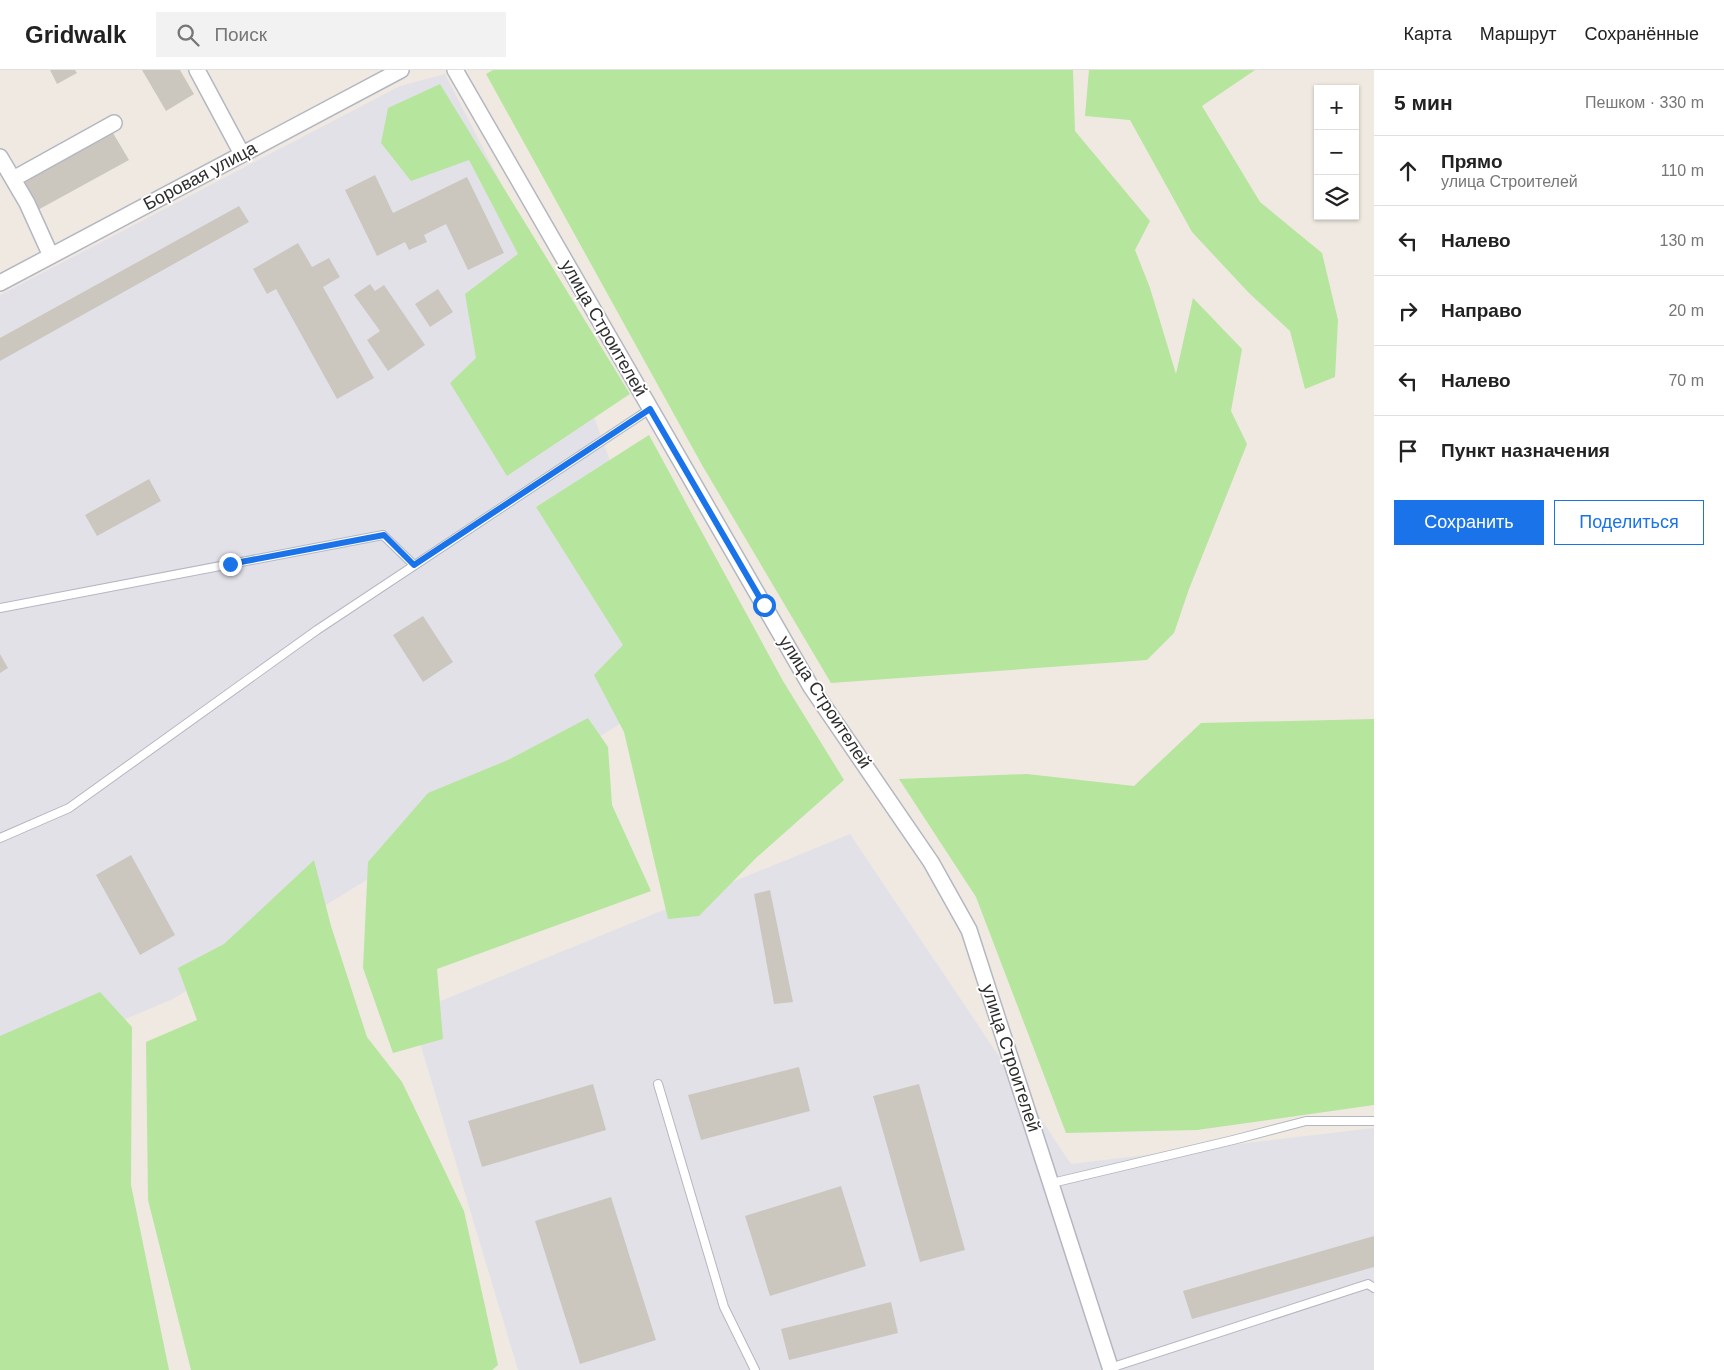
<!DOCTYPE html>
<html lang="ru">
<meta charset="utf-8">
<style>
body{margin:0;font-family:Helvetica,sans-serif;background:#f2f2f2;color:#222}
.controls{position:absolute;right:15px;top:15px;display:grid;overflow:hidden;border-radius:0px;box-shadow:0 1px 4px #0004}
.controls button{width:45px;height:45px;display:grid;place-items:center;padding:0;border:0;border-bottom:1px solid #e0e0e0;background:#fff;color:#222;font:25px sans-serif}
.stop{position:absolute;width:15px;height:15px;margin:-11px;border:4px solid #1a73e8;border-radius:50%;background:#fff}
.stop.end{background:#1a73e8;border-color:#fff;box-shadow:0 1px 5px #0008}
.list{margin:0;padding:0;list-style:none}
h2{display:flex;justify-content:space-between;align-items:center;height:65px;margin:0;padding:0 20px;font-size:21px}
h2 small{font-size:16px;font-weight:400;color:#767676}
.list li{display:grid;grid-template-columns:32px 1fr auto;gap:15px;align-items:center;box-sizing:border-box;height:70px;padding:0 20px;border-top:1px solid #e0e0e0}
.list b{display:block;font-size:19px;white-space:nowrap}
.list p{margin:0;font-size:16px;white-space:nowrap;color:#767676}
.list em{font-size:16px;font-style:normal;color:#767676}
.actions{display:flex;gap:10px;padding:15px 20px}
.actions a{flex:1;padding:11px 0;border:1px solid #1a73e8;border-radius:0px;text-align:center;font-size:18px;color:#1a73e8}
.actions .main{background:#1a73e8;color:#fff}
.icon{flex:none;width:28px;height:28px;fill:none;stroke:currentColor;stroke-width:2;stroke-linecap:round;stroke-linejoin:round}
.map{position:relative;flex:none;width:1374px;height:1300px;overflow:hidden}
header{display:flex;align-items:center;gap:30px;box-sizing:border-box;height:70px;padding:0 25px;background:#fff;border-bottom:1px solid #e0e0e0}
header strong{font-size:24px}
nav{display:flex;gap:28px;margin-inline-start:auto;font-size:18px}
.search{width:350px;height:45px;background:#f2f2f2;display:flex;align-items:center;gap:12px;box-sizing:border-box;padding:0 18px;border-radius:0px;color:#767676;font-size:19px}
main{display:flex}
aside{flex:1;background:#fff}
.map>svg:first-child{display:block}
.industrial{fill:#e3e1e8}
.green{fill:#b6e59e}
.building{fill:#cbc7bf}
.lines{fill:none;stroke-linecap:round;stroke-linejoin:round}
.service-casing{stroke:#b4b7c1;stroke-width:10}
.minor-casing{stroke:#b4b7c1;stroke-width:18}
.service{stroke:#fff;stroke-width:8}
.minor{stroke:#fff;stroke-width:15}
.route{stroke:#1a73e8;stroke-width:6}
.labels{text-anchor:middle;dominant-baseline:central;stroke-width:4;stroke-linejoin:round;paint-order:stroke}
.street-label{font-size:18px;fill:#2e2e2e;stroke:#fff}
</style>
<header>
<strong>Gridwalk</strong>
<div class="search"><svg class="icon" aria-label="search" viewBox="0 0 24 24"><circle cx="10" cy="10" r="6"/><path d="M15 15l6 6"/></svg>Поиск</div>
<nav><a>Карта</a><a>Маршрут</a><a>Сохранённые</a></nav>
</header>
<main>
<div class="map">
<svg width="1374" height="1300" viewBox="0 0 1374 1300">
<rect width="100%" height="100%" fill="#efe9e1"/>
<path class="industrial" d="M445,4L529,168L690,611L173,929L0,1002V225L400,16Z
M850,764L1071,1094L1374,1058V1300H518L411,943Z"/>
<path class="green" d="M493,0H1073L1075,61L1150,151L1135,180L1150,218L1176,304L1193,228L1242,279L1231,341L1247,374L1189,519L1174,563L1147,590L831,613L702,395L486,4Z
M1089,0H1255L1202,36L1260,132L1322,183L1338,250L1335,307L1305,319L1290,261L1249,223L1192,162L1130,50L1085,46Z
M440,14L630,324L507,406L450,313L476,288L465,224L518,184L469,90L411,111L381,73L388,38Z
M649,365L783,611L844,710L756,788L699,846L668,849L624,662L594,605L623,575L536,437Z
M588,648L608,677L612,735L651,821L437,899L443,969L393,983L363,898L368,792L428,723L508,690Z
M1374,649V1035L1197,1060L1066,1063L976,827L899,709L1027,704L1134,716L1201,653Z
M314,790L331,856L367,967L402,1012L464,1141L498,1295L492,1300H191L148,1130L146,972L197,950L178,898L224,874Z
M100,922L132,957L131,1115L169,1300H0V966Z"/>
<path class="building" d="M50,0H75L77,3L57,14Z
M142,0H180L194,24L166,41Z
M113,63L129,90L36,141L21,114Z
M375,105L393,143L467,107L504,183L468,200L446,154L424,165L427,172L409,180L405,172L377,186L345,120Z
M239,136L249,152L0,291V268Z
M298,173L312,197L329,188L340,207L323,217L374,308L337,329L276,219L267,224L253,199Z
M370,214L375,221L384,215L425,275L388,301L367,270L380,261L354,225Z
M438,219L453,242L430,257L415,234Z
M149,409L161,431L97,466L85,445Z
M423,546L453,592L423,612L393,565Z
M0,584L8,598L0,603Z
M131,785L175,865L140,885L96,805Z
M770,820L793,932L774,934L754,824Z
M799,997L810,1041L701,1070L688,1025Z
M593,1014L606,1060L482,1097L468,1051Z
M919,1014L965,1180L920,1192L873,1026Z
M841,1116L866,1196L770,1226L745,1146Z
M611,1127L656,1270L580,1294L535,1151Z
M1374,1166V1197L1192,1249L1183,1221Z
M891,1232L898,1263L789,1290L781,1259Z"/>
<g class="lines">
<defs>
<path id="service" d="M0,538L383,465L414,495
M0,768L69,738L317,560L650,339
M658,1014L724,1237L755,1300
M1052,1113L1233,1070L1306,1051H1374
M1110,1298L1368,1214L1374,1218"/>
<path id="minor" d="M197,0L242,84
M455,0L811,617L931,792L969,860L1111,1300
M0,87L27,133L51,186
M13,109L114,53
M0,213L401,0"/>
</defs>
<use href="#service" class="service-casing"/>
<use href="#minor" class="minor-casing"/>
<use href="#service" class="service"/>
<use href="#minor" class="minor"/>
</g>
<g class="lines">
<path class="route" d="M230,494L384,465L414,495L650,339L764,535"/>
</g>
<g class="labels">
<g class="street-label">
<text transform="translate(200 106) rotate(-28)">Боровая улица</text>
<text transform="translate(604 258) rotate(60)">улица Строителей</text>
<text transform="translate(825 632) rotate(57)">улица Строителей</text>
<text transform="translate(1011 988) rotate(72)">улица Строителей</text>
</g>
</g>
</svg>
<div class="controls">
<button>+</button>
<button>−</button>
<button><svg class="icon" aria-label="layers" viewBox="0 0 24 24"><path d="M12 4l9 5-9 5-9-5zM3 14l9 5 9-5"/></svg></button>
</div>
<div class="stop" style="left:764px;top:535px"></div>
<div class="stop end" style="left:230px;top:494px"></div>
</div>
<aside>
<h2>5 мин<small>Пешком · 330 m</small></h2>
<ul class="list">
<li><svg class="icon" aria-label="ahead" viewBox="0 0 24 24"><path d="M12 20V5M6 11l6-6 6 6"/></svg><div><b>Прямо</b><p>улица Строителей</p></div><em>110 m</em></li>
<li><svg class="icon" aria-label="left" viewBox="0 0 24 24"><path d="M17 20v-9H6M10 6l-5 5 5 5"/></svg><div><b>Налево</b></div><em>130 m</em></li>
<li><svg class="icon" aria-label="right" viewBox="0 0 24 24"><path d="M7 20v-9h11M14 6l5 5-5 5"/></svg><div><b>Направо</b></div><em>20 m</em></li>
<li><svg class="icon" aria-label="left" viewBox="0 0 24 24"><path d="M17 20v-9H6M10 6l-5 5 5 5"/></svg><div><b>Налево</b></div><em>70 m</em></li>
<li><svg class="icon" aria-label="arrive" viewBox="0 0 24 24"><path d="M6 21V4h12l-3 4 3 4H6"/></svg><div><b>Пункт назначения</b></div></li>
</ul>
<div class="actions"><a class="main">Сохранить</a><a>Поделиться</a></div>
</aside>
</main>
